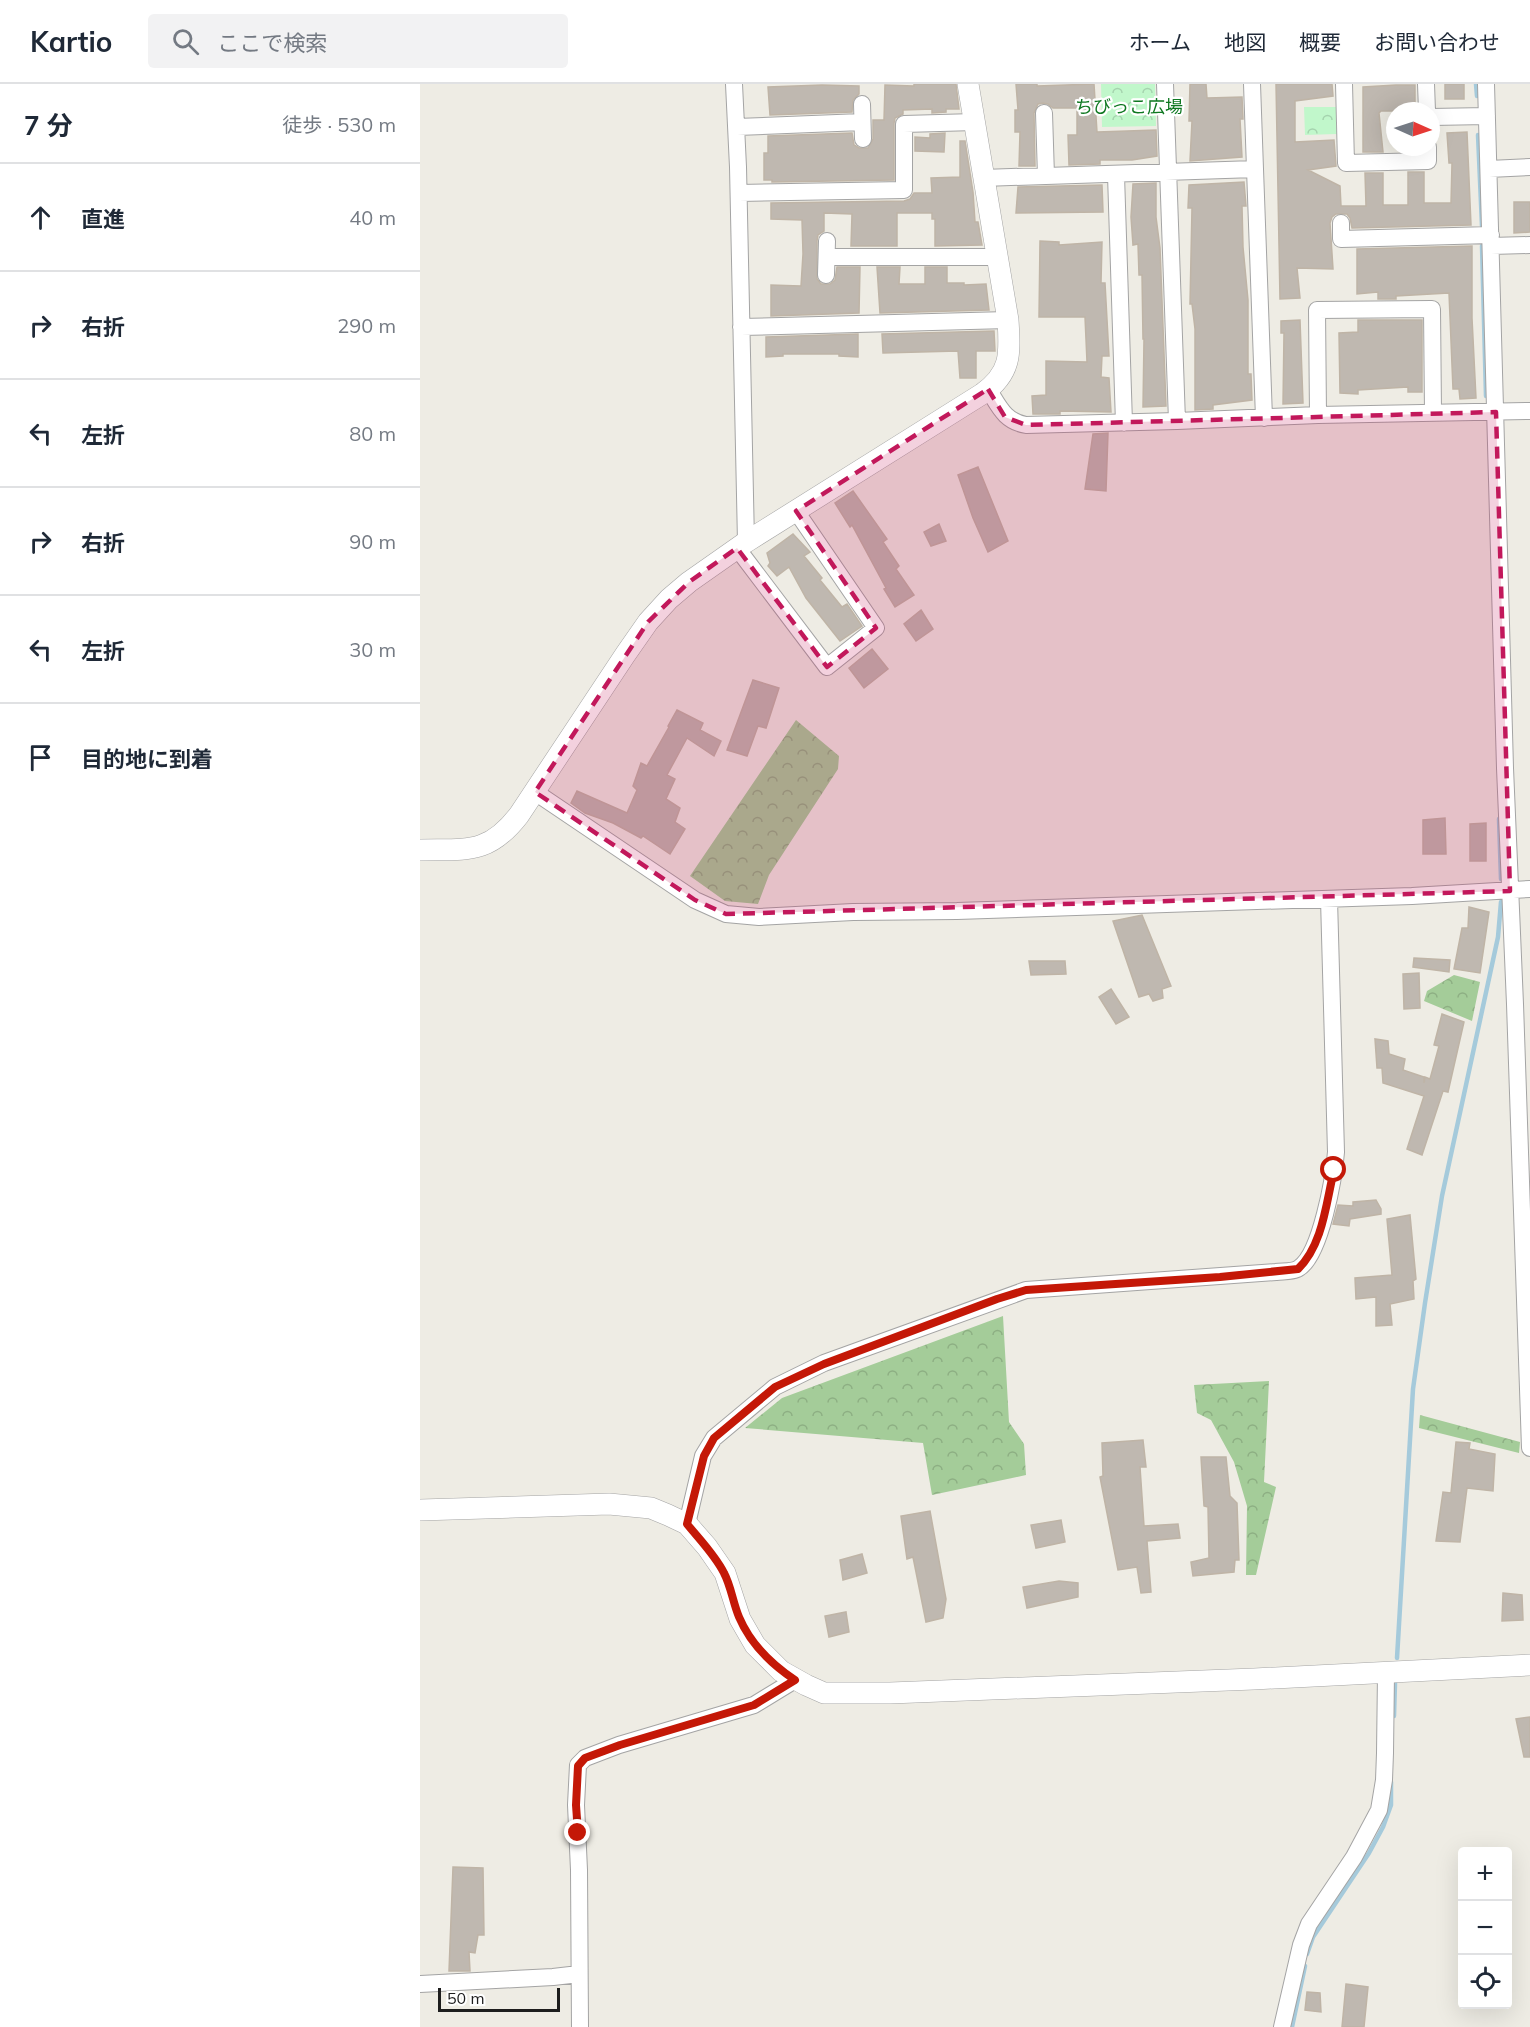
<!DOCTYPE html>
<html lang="ja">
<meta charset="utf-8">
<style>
body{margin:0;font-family:Mulish,"Noto Sans JP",sans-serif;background:#f2f2f3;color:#1f2937}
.controls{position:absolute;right:18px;bottom:18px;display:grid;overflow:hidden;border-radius:6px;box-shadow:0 6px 24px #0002}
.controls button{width:54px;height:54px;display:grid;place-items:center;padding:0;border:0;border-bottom:2px solid #e0e1e3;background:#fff;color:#1f2937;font:30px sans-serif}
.compass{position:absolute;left:966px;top:18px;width:54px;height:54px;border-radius:50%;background:#fff;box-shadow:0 6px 24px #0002;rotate:93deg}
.scale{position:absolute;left:18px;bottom:15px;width:122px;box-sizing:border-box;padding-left:6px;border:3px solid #1d1d1d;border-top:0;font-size:16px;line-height:21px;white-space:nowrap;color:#1d1d1d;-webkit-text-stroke:4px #fff;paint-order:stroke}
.stop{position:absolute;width:18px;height:18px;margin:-14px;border:4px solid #c41807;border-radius:50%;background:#fff}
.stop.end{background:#c41807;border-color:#fff;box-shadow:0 2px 6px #0008}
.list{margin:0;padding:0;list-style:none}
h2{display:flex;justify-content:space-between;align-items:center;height:78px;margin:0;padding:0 24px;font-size:26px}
h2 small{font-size:20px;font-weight:400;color:#747a83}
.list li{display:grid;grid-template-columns:39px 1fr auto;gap:18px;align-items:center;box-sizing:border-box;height:108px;padding:0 24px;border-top:2px solid #e0e1e3}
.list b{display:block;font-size:22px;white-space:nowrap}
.list em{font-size:20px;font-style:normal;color:#747a83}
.icon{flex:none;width:33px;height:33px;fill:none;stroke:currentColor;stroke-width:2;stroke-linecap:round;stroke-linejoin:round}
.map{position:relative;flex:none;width:1110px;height:1943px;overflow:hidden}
header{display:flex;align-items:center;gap:36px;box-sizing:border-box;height:84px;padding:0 30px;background:#fff;border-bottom:2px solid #e0e1e3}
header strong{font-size:28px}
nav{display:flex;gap:33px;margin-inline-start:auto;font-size:21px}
.search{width:420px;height:54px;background:#f2f2f3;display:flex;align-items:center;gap:15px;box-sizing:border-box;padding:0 21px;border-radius:6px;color:#747a83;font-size:22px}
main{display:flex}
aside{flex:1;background:#fff}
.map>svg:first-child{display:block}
.forest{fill:url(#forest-crowns)}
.park{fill:url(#park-crowns)}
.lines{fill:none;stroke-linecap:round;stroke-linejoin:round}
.stream{stroke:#a5cadb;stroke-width:4.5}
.building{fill:#bfb8b0;stroke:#bfb4a6;stroke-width:1.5}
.minor-casing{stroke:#a4a4a4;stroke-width:18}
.tertiary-casing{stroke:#a4a4a4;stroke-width:22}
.minor{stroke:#fff;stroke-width:16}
.tertiary{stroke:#fff;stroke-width:21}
.route{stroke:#c41807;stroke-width:8}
.marked{fill:#c2185b;fill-opacity:0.2;stroke:#c2185b;stroke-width:4.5;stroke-dasharray:12 8;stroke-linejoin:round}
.labels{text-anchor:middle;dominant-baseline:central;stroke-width:4.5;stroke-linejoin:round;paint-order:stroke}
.park-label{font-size:18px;fill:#0f7821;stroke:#fff}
</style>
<header>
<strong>Kartio</strong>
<div class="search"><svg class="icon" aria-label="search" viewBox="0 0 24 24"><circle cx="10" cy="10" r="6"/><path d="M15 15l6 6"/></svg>ここで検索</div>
<nav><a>ホーム</a><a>地図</a><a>概要</a><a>お問い合わせ</a></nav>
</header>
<main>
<aside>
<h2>7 分<small>徒歩 · 530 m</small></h2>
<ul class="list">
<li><svg class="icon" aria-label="ahead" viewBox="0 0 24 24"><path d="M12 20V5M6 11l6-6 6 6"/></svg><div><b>直進</b></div><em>40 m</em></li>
<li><svg class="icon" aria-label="right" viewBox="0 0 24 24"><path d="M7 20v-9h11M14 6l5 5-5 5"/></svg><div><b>右折</b></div><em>290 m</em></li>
<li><svg class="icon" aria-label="left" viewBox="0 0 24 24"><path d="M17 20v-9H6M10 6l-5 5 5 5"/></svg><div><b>左折</b></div><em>80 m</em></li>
<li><svg class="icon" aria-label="right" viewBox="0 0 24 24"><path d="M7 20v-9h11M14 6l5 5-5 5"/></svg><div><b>右折</b></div><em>90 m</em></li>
<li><svg class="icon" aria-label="left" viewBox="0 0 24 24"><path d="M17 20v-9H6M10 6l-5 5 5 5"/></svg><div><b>左折</b></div><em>30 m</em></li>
<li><svg class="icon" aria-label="arrive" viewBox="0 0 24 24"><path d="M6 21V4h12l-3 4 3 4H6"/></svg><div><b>目的地に到着</b></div></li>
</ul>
</aside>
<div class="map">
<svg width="1110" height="1943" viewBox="0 0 1110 1943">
<defs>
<pattern id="forest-crowns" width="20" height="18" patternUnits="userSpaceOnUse" patternTransform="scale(1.5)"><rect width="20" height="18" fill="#a4cc99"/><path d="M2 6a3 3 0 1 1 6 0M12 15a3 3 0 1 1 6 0" fill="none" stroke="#8daf83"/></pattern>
<pattern id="park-crowns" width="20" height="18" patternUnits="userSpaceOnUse" patternTransform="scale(1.5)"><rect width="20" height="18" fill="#c1f7cb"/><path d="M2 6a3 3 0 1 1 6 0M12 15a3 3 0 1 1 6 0" fill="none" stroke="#a5d3ae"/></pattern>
</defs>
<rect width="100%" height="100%" fill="#eeece4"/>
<path class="forest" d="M376,636L419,672L418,685L349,791L338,820L305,817L270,792Z
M1034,891L1060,898L1052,937L1004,917L1007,907Z
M583,1232L589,1338L604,1360L606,1391L512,1411L503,1359L325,1344L362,1314Z
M849,1297L844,1398L856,1403L836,1491H826L827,1422L814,1378L791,1336L777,1329L774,1301Z
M1000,1331L1100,1358L1099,1369L999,1344Z"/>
<path class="park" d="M681,0H735L736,42L682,43Z
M884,23H916L917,50L885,51Z"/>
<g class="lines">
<path class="stream" d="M1056,0L1057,12
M1058,51L1062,142
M1062,162L1066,312
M1079,735L1081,795
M977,1574L993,1305L1005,1219L1022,1112L1078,853L1081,818
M974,1632L975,1599
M887,1870L893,1853L949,1769L963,1743L971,1721V1698
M872,1943L885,1882"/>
</g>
<path class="building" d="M494,0H536L539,25H526V28L512,29V25L483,26V30L475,34L474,39V96L352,98V96H344V69H348V52L432,49L434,61L439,64H448L453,55V36H464L465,1L494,2Z
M596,0H617V2L674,0L677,48L736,46L737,72L712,76H680V80L649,81L648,51H657V24H633L628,20L623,19L618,20L614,29L615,82H599L600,48H595V26H598Z
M770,0H786L787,14L822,13L823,35H820L822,73L770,77L772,37H769Z
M856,0H912L913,12L875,17V58L914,56L916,82L888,86L920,102L921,122H946L945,89H963V121H988V88H1004V119H1031L1032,79H1029L1027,49L1047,48L1051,141L932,144L930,134L927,130H916L912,133L910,139L913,185L877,184L880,214L860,215Z
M1025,0H1044V15H1025Z
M402,1L439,2V10L433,16L432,28L350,31L348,3Z
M976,1H995V27H961L959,29L963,68H943V3Z
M525,49L524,68L495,67V53L510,54V50Z
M540,57H545L553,108L555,138H558L562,161L515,162V135H512V129H477V162H431L432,130L404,129V147L398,151L397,157V195L401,200H410L415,196L417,183H440L439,229L351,232V201L381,202L383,170L382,136L351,135V119L484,117L490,115L494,109H512L511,94L540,93Z
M824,98L826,122H822L823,163L828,216V290H831L832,316L793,321V325L775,326V245L772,220H770L772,124H768L769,101Z
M736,99V133L740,164L746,322L723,323L724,255H723L722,191H719L718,160L713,161L711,133L713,100Z
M682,101L683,128L596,129L598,103Z
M1094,118H1110V148L1094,149Z
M620,157L639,158V161L682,158L681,199H685L689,272H682L681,293L689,294L691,328L640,327V330H613L612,312L626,311V277L667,278L665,233H619Z
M1052,162V234L1056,314L1040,315L1039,305H1033L1029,209L976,212V215H958V208L937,210V165Z
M457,183H480L479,200H505V183H527V199H544V201L566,200L569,226L460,229Z
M880,236L883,319L863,320L864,249H861V237Z
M938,236H1002V308H988V303L938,306V310L920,309L919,249L938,248Z
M574,247L575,267H556V294H540L538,267L463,269L462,250Z
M438,250V273L419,272V270H363V272L346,273V253Z
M688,349L686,407L665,405L673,350Z
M558,383L588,457L568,468L553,434L538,391Z
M433,407L467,455L463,458L479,482L476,485L494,511L475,523L464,505L466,504L432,441L430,443L415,419Z
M519,440L526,457L511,462L504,448Z
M373,450L390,468L384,472L402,494L400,496L422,523L427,520L442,542L420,557L386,514L369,483L357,492L348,482L350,479L347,469Z
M501,526L513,545L496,557L484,540Z
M452,565L468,585L444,604L429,584Z
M333,596L359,604L346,644L338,642L327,672L307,666Z
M257,626L283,639L280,646L301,657L294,672L267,654L247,691L255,695L246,715L260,724L255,738L265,745L250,770L223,752L221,754L193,739L165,729L151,719L157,707L207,729L217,706L213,702L221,679L227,682L249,643L248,642Z
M1025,734L1026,770H1003V736Z
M1066,739V777H1050V740Z
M1049,823L1069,828L1060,889L1034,885L1042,844H1048Z
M722,831L751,902L742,905L743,914L733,917L729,910L719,913L693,837Z
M994,874L1030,876L1029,888L993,883Z
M609,877H645L646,890L611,891Z
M999,889L1000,924L984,925L983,890Z
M691,905L709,933L696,940L679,913Z
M1022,930L1044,938L1028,1008L1023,1007L1002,1071L987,1065L1004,1012L963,999L962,984H957L955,955L968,957L969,970L985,975L983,986L1004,993V999L1005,993L1010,995L1019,962L1014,961Z
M956,1116L961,1125V1130L930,1135L929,1142L913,1140L918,1121L933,1122V1118Z
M990,1131L996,1195L993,1197L994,1215L970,1220L972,1241L956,1242V1213L936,1215L935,1194L972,1191L967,1135Z
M723,1356L726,1383H720L724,1442L758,1440L760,1454L727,1457L731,1508L721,1509L717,1483L698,1486L680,1393L683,1392L682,1359Z
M1036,1358L1050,1359L1049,1365L1075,1370L1073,1407L1047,1404L1040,1458L1016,1457L1023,1408L1031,1409Z
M781,1373H806L810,1412L817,1419L819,1476H815L814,1488L773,1492L771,1478L789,1474L788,1423L784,1422Z
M510,1427L526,1515L523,1534L506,1538L493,1473L487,1475L481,1432Z
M641,1436L645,1458L616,1464L611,1441Z
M442,1470L447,1489L423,1496L420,1476Z
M639,1497L658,1499V1513L607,1524L603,1503Z
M1083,1509L1102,1511L1103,1536L1082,1537Z
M426,1528L429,1548L409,1553L405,1532Z
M1110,1633V1673H1104L1096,1635Z
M33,1783L63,1784L64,1851H58L55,1869L49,1868L50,1887H29Z
M926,1900L948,1903L944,1943H922Z
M887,1908L900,1909L901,1928L885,1926Z"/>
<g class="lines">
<defs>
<path id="minor" d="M314,0L318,83L326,458
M745,0L757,337
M924,0L926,79L1008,77V63
M1006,0L1007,27
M1066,0L1085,684L1095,920L1110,1364
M442,20L443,55
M624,29L626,92
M1011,33L1067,32
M317,43L442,38
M835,85L844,334
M1069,85L1110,83
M696,91L704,339
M563,94L835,85L832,0
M319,109L484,106V40L555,38
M921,139V155L1071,151
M1071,162L1110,161
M407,173H576
M406,191L407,157
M321,243L588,236
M568,305C579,322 584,337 606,341L757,337L898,331L1110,327
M898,331L897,226L1012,225L1013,328
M317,464L407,583L456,544L376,427
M115,708L275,816L306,830L339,833L433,828L537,827L992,812L1110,805
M267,1440L283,1372L294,1354L355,1303L404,1279L606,1206L856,1188C863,1187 874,1188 879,1184C901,1170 914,1093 916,1068L909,815
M0,1900L133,1893L159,1890
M160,1943L159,1786L156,1721L158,1681L165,1674L199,1661L334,1621L375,1596
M862,1943L881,1861L889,1840L934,1773L959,1726L964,1696L965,1669L966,1589"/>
<path id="tertiary" d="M0,766C47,765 68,771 99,731L205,571L228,538L249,515L269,498L326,458L562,310C592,289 590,269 588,236L548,0
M0,1426L189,1420L231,1424L248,1431L267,1440L287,1463L305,1489L320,1535L335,1561L361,1587L386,1601L404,1609H470L834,1595L1110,1581"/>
</defs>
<use href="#minor" class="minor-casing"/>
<use href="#tertiary" class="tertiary-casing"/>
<use href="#minor" class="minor"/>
<use href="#tertiary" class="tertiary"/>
</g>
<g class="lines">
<path class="route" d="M158,1749L156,1721L158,1682L165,1674L200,1661L334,1621L375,1596C351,1580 330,1559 319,1533C313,1519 311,1502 304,1489C295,1471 280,1456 267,1440L284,1372L294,1354L355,1303L404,1280L577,1215L606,1206L800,1193L878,1185C903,1161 906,1119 914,1086"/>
</g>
<path class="marked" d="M568,305L585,333L606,341L1076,328L1090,807L306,830L275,816L115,708L228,538L269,498L317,464L407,583L456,544L376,427Z"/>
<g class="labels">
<g class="park-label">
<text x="709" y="22">ちびっこ広場</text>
</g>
</g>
</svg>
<div class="controls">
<button>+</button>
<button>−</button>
<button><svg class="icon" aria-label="locate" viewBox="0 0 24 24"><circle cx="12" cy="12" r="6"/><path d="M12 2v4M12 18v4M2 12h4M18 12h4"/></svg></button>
</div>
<svg class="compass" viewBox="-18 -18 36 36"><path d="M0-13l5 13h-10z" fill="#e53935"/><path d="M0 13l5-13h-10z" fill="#747a83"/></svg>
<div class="scale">50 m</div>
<div class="stop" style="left:914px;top:1086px"></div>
<div class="stop end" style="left:158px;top:1749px"></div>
</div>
</main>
